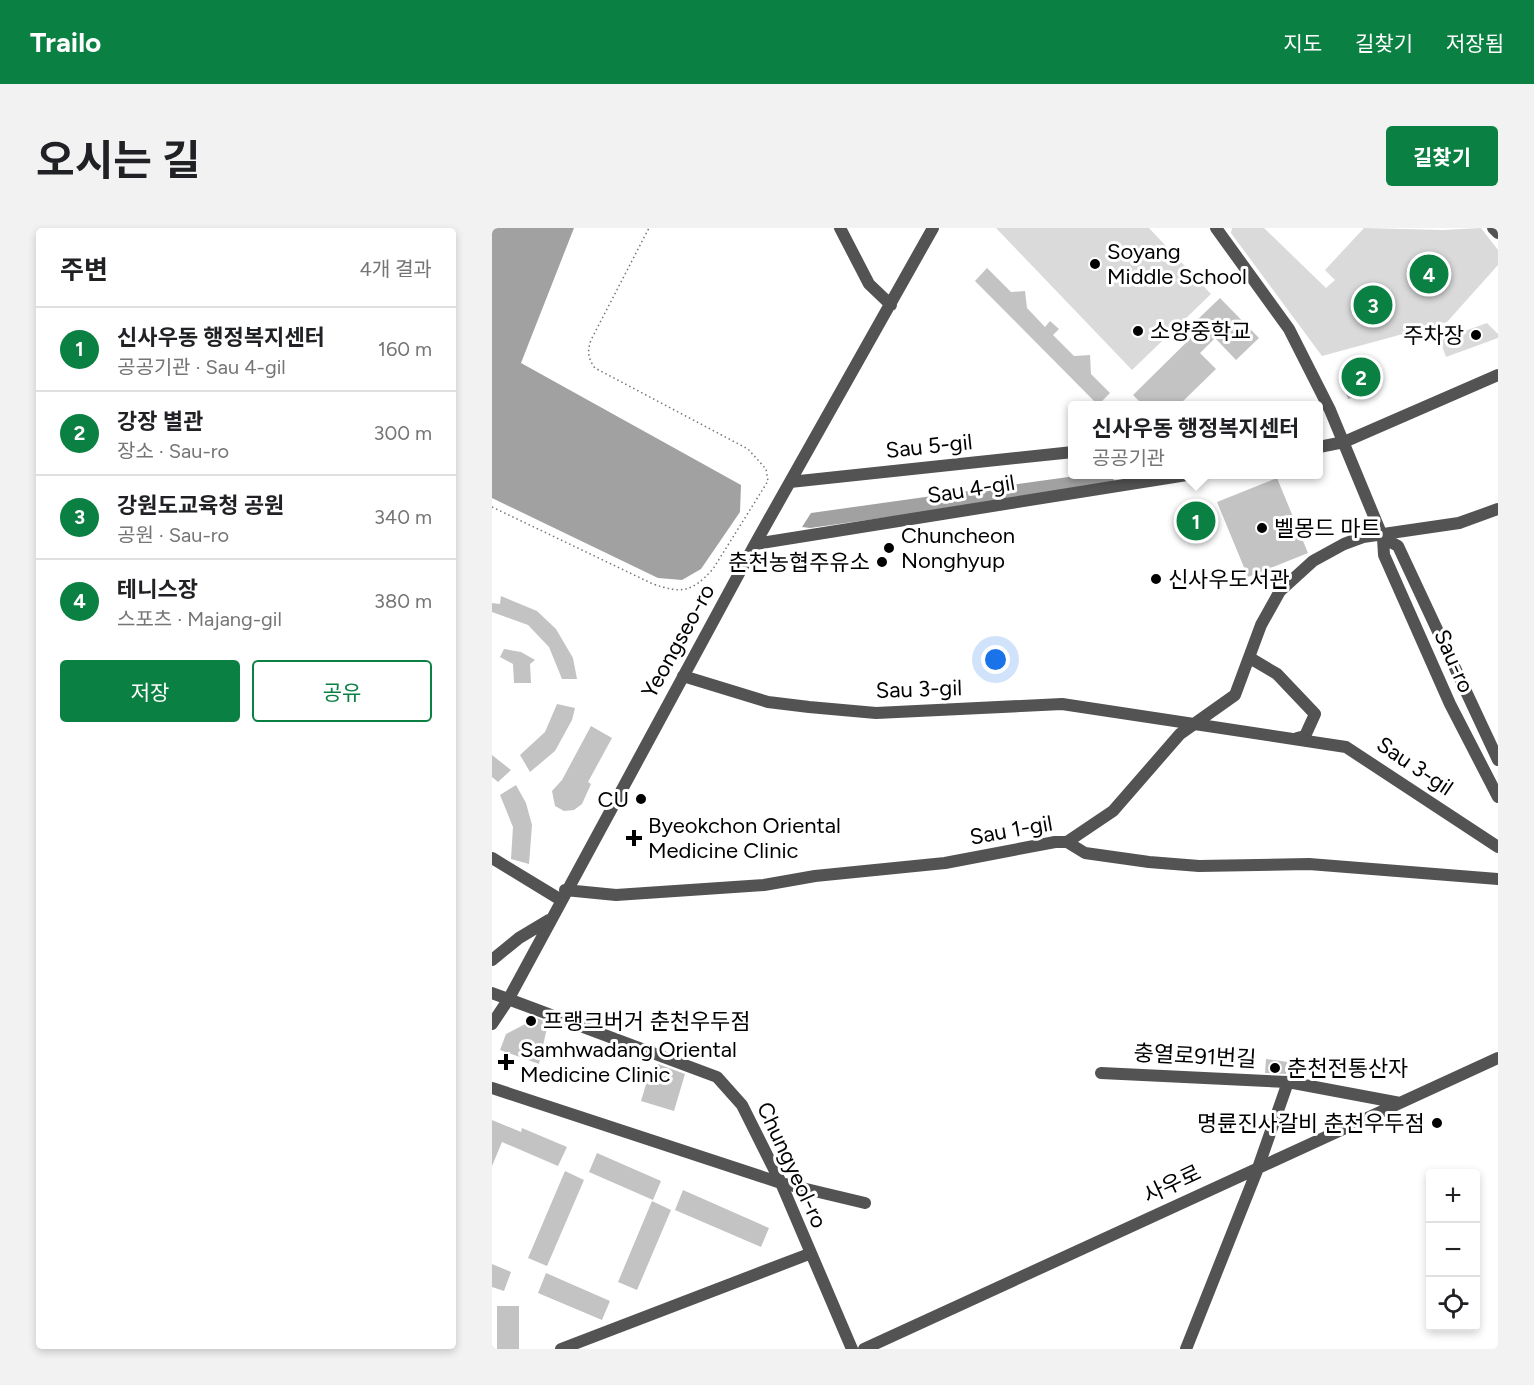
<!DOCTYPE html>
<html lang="ko">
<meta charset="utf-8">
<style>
body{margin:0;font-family:Figtree,"Noto Sans KR",sans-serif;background:#f2f2f2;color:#202124}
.controls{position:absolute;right:18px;bottom:18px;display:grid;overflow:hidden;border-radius:6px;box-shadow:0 3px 9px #0003}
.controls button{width:54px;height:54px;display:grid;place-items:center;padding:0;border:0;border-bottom:2px solid #e0e0e0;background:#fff;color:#202124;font:30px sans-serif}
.you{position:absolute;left:504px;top:432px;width:21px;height:21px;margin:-15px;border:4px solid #fff;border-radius:50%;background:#1a73e8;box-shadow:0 0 0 9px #1a73e833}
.badge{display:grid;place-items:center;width:39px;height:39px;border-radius:50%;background:#0b8043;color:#fff;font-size:20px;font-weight:700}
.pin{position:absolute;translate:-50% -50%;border:3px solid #fff;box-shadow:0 2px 6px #0006}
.popup{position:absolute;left:576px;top:173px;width:255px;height:78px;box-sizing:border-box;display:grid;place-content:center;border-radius:6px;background:#fff;filter:drop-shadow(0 2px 4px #0005);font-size:20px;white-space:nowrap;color:#757577}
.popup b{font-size:22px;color:#202124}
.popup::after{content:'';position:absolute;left:50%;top:100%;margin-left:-12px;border:12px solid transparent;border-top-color:#fff}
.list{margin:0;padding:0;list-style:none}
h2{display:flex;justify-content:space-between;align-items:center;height:78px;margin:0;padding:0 24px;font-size:26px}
h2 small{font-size:20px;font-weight:400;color:#757577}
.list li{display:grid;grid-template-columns:39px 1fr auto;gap:18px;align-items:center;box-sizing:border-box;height:84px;padding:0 24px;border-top:2px solid #e0e0e0}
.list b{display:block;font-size:22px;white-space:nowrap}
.list p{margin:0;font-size:20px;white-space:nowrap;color:#757577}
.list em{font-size:20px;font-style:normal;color:#757577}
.actions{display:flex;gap:12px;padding:18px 24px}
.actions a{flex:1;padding:14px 0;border:2px solid #0b8043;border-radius:6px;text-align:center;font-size:21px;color:#0b8043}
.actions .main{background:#0b8043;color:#fff}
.icon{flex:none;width:33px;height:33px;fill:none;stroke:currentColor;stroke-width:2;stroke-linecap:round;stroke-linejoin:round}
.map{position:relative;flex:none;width:1006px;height:1121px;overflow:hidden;border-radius:6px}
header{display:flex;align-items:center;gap:36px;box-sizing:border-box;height:84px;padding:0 30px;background:#0b8043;color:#fff}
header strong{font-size:28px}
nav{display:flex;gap:33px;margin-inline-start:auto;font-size:21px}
.intro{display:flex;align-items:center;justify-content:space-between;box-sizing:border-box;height:144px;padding:0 36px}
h1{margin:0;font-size:42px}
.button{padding:15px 27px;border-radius:6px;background:#0b8043;color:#fff;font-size:21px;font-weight:700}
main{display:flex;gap:36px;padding:0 36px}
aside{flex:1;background:#fff;border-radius:6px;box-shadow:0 3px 9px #0003}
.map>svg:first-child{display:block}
.green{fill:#dadada}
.water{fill:#a1a1a1}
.building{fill:#c3c3c3}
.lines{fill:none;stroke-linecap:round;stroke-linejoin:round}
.path{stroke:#757575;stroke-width:1.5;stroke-dasharray:1.5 3;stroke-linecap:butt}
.minor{stroke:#535353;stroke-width:12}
.poi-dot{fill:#000;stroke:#fff;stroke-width:2}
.labels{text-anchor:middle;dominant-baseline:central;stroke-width:6;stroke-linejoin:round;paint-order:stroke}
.poi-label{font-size:22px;fill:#000;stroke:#fff;text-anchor:start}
.street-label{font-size:22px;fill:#000;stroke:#fff}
</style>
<header>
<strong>Trailo</strong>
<nav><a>지도</a><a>길찾기</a><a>저장됨</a></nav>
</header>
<div class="intro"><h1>오시는 길</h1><a class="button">길찾기</a></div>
<main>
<aside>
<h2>주변<small>4개 결과</small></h2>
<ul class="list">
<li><span class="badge">1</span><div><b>신사우동 행정복지센터</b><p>공공기관 · Sau 4-gil</p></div><em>160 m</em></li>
<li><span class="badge">2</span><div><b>강장 별관</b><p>장소 · Sau-ro</p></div><em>300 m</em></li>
<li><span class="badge">3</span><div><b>강원도교육청 공원</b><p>공원 · Sau-ro</p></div><em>340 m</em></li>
<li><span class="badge">4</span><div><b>테니스장</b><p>스포츠 · Majang-gil</p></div><em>380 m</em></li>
</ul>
<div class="actions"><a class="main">저장</a><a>공유</a></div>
</aside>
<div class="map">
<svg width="1006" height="1121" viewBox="0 0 1006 1121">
<rect width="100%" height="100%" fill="#fff"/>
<path class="green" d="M504,0H657L719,66L640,142Z
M740,0H772L834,60L843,52L833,42L872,0L951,2L989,0L1006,22V37L955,94L830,128L739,5Z
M995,95L1006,106V110L954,129L948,112Z"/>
<path class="water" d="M0,0H82L29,135L249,257L248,284L209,341L190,352L166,350L0,270Z
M591,247H616L623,253L619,258L318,300L310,299L319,285Z"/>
<path class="building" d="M495,40L519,64L533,63L535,80L553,99L558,93L567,101L561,107L582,128L598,127L599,146L618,165L606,177L483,53Z
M728,70L767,110L744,132L723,110L708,125L724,141L687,177H651L641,167L711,98L705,92Z
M872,133L876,145L881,143L887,160L856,171L851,155L855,154L850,141Z
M785,250L816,325L756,349L725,274Z
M9,368L45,383L64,401L81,430L85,451H70L57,419L36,397L0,384V375L8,376Z
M12,421L29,424L43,432L38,436L39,455H22L21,436L8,429Z
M65,476L83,480L80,492L63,523L38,544L28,527L53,504Z
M99,498L120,510L96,554L99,556L90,576L82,582L72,583L63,578L60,563L70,552Z
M0,527L19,542L6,554L0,549Z
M24,557L34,575L40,597L37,636L19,631L21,599L8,567Z
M45,790L56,795L47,836L8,822L14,806Z
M774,831L796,834L794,846L773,845Z
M166,836L193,846L182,883L149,873L158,843L163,845Z
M0,892L29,904L30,900L75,919L66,938L10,914L0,938Z
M105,925L169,953L161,972L97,944Z
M73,943L92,952L55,1038L36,1030Z
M191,962L277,1000L269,1019L183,982Z
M160,973L179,982L145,1062L126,1054Z
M0,1036L19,1044L12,1063L0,1059Z
M54,1045L118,1073L110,1092L46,1065Z
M5,1078H27V1121H5Z"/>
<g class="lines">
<path class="path" d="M0,279L161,356C190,366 200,364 221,341L276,253L274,241L256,221L103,140C96,131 95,123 99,112L157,0"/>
<path class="minor" d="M348,0L377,56L399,77
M724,0L797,101L838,182L891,310L892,327L958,476L1006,569
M1001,0L1006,5
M827,219L852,214L1006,147
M298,254L581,224
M891,310L906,318L1006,532
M263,316L701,246
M758,430L785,446L823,486L813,508L805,510
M191,448L276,474L317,479L384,485L570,476L854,519L1006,619
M575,614L621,583L688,506L743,467L769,397L788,363L821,333L852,316L871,309L967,295L1006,281
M0,630L69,672
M73,662L124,667L272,657L323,648L453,635L563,614H575L593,625L657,634L707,638L817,636L1006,651
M0,732L27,710L57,692
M0,765L225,849L250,877L289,955L360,1121
M0,796L16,772L263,316L441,0
M609,845L796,854L908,875
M0,860L289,955L373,975
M69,1121L317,1026
M372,1121L1006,830
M694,1121L766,940L796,854"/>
</g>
<g class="poi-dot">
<circle cx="603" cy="36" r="6"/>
<circle cx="646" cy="103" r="6"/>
<circle cx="984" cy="107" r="6"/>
<circle cx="770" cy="300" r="6"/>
<circle cx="397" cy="320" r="6"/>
<circle cx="390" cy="334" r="6"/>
<circle cx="664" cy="351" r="6"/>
<circle cx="149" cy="571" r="6"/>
<path d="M139 601h6v6h6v6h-6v6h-6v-6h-6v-6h6z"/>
<circle cx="39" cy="793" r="6"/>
<path d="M11 825h6v6h6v6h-6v6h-6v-6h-6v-6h6z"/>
<circle cx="783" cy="840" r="6"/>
<circle cx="945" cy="895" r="6"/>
</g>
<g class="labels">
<g class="poi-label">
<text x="615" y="23">Soyang<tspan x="615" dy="25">Middle School</tspan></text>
<text x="658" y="103">소양중학교</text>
<text x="972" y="107" text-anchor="end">주차장</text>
<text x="782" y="300">벨몽드 마트</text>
<text x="409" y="307">Chuncheon<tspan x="409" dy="25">Nonghyup</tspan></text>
<text x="378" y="334" text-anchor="end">춘천농협주유소</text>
<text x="676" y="351">신사우도서관</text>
<text x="137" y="571" text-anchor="end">CU</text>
<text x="156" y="597">Byeokchon Oriental<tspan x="156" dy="25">Medicine Clinic</tspan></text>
<text x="51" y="793">프랭크버거 춘천우두점</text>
<text x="28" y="821">Samhwadang Oriental<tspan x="28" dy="25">Medicine Clinic</tspan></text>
<text x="795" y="840">춘천전통산자</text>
<text x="933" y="895" text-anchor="end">명륜진사갈비 춘천우두점</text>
</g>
<g class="street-label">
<text transform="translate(437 218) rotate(-6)">Sau 5-gil</text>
<text transform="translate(479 261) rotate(-9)">Sau 4-gil</text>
<text transform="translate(186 413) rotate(-61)">Yeongseo-ro</text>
<text transform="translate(962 433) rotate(66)">Sau-ro</text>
<text transform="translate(427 461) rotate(-2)">Sau 3-gil</text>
<text transform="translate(923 538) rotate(34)">Sau 3-gil</text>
<text transform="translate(519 602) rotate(-10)">Sau 1-gil</text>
<text transform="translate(703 828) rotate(3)">충열로91번길</text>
<text transform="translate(300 937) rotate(65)">Chungyeol-ro</text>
<text transform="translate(680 956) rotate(-25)">사우로</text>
</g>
</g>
</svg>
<div class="controls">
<button>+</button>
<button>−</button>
<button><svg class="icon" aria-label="locate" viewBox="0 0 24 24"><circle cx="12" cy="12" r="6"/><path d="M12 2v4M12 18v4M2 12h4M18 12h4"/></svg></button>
</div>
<div class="you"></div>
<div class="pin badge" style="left:704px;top:293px">1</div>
<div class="popup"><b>신사우동 행정복지센터</b>공공기관</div>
<div class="pin badge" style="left:869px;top:149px">2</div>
<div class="pin badge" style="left:881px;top:77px">3</div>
<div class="pin badge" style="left:937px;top:46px">4</div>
</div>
</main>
